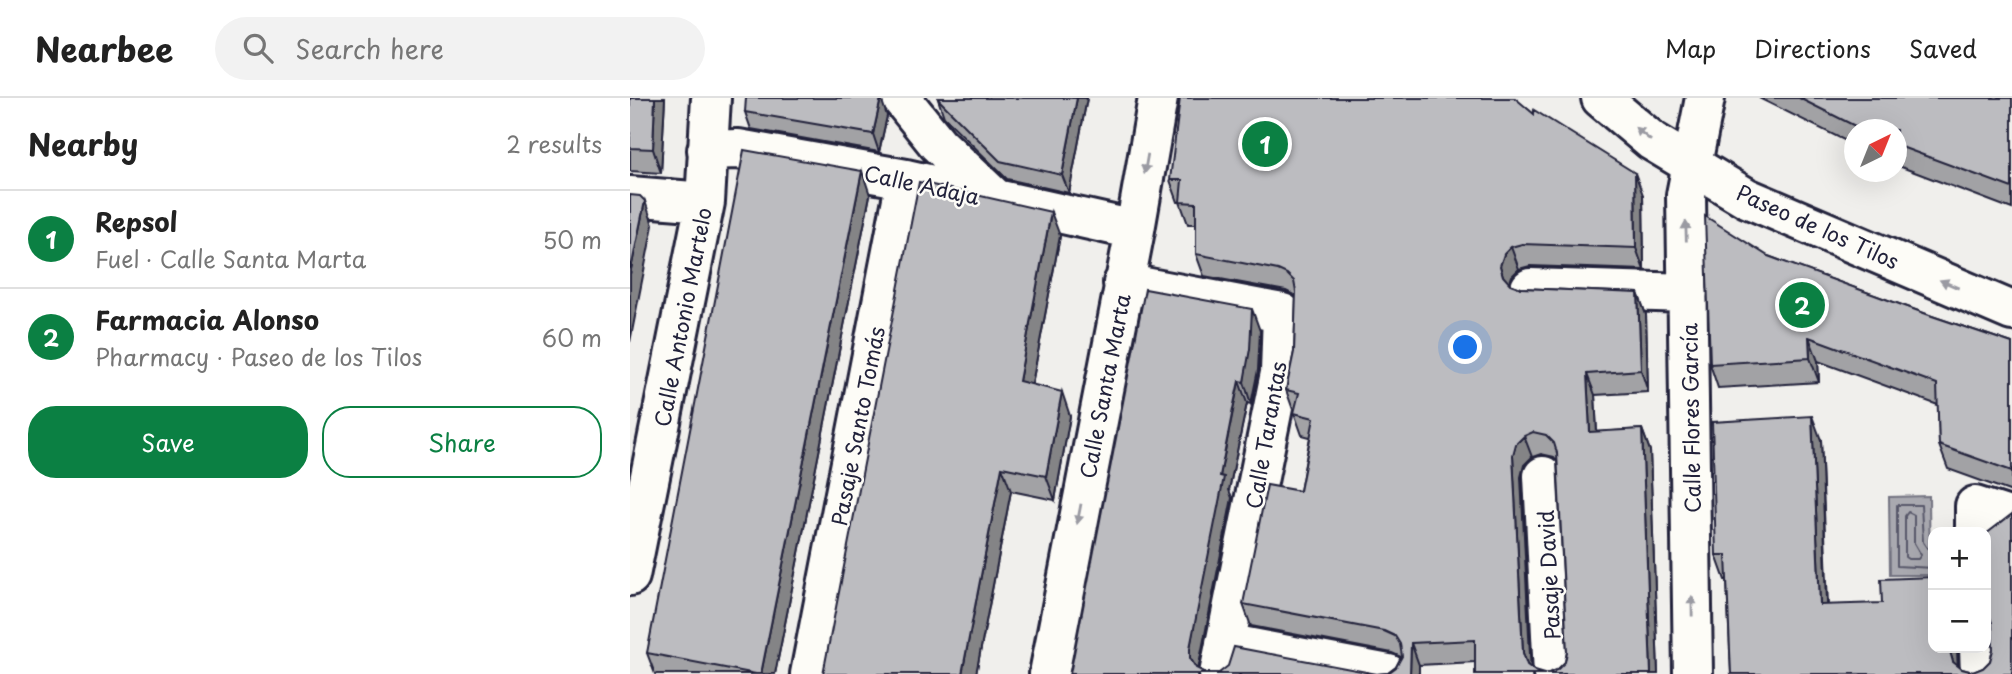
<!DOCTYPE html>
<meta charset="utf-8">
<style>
body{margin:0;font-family:"Playpen Sans",sans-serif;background:#f2f2f2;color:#222}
.controls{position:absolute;right:21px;bottom:21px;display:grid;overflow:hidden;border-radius:14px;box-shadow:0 7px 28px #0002}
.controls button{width:63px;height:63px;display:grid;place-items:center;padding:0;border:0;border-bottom:2px solid #e0e0e0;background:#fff;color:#222;font:35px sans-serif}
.compass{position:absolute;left:1214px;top:21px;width:63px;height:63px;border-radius:50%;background:#fff;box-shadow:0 7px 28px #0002;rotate:43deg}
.you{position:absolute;left:836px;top:250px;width:24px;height:24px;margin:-18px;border:5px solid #fff;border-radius:50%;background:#1a73e8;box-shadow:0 0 0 10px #1a73e833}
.badge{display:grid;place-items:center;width:46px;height:46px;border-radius:50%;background:#0b8043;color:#fff;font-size:23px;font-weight:700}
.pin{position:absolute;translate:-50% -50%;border:4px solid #fff;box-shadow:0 2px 7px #0006}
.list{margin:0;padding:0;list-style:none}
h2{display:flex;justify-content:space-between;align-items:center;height:91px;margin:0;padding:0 28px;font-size:30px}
h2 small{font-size:23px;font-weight:400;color:#767676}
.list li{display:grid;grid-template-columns:46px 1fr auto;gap:21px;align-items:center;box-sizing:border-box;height:98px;padding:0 28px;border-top:2px solid #e0e0e0}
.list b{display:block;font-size:26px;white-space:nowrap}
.list p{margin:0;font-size:23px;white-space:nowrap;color:#767676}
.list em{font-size:23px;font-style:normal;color:#767676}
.actions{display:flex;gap:14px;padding:21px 28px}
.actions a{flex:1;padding:16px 0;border:2px solid #0b8043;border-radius:28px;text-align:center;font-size:24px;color:#0b8043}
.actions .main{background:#0b8043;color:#fff}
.icon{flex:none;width:38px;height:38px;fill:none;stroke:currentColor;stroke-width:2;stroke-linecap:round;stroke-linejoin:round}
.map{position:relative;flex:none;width:1382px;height:576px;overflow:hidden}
header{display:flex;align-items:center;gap:42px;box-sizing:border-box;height:98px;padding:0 35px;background:#fff;border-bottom:2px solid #e0e0e0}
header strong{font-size:33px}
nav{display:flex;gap:38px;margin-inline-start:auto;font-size:24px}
.search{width:490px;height:63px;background:#f2f2f2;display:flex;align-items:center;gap:18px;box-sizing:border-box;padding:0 24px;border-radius:38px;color:#767676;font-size:26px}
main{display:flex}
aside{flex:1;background:#fff}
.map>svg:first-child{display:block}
.water{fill:#a9a9b0;stroke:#737381;stroke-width:2}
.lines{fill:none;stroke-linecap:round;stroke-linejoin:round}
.shore{stroke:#58586a;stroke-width:2}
.minor-casing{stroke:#22223b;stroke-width:44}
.major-casing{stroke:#22223b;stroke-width:44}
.minor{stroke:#fdfcf7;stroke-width:38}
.major{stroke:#fdfcf7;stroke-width:38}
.wall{fill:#a2a2a5;stroke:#22223b;stroke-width:2}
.shaded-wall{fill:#848486;stroke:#22223b;stroke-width:2}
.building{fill:#bcbcc0;stroke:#22223b;stroke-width:2}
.oneway{fill:#9a9aa2}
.labels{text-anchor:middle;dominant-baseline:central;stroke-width:5;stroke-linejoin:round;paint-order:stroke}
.street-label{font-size:21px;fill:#22223b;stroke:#fdfcf7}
</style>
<header>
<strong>Nearbee</strong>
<div class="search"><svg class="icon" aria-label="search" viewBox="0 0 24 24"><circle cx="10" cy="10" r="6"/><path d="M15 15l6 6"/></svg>Search here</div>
<nav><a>Map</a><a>Directions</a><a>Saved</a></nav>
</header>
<main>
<aside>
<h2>Nearby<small>2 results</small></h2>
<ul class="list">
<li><span class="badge">1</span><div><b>Repsol</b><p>Fuel · Calle Santa Marta</p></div><em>50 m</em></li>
<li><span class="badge">2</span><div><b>Farmacia Alonso</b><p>Pharmacy · Paseo de los Tilos</p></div><em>60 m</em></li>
</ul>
<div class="actions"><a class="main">Save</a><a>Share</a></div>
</aside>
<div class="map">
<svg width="1382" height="576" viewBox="0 0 1382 576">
<rect width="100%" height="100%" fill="#f0efec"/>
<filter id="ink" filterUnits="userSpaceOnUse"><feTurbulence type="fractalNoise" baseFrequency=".0143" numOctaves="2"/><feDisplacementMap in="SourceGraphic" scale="14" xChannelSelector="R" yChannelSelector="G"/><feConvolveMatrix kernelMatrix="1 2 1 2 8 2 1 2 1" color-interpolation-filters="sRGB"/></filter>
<g filter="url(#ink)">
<path class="water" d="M1299,398L1300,477H1260L1259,399Z"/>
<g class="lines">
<path class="shore" d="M1278,414L1284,417V445L1291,457L1288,461H1278L1275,459V418Z
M1303,451L1297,450L1293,444L1291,407H1267V468L1303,470"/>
<defs>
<path id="minor" d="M271,0L308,46L366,101
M77,52L108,51L276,81L505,132
M0,98L75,104
M493,185L652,215L650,275L589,576
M900,190L1058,195
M913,378L923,576
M1345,434V408L1382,420
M0,478L75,104L81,0
M595,545L758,576
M1349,550L1350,576
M180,576L276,81
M419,576L505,132L528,0
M1063,576L1056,97L1075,0"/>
<path id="major" d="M971,0L1022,43L1117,100L1382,213"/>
</defs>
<use href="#minor" class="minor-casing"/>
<use href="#major" class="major-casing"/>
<use href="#minor" class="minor"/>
<use href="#major" class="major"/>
</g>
<path class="wall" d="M0,0H35L31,75L0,73Z
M457,0L439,95L377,81L314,19L308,1Z
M1129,0H1382V111L1266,67V32H1224V47Z
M115,14L257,18L249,54L121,31Z
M904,16L1013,97L1014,172L900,168L889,171L882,178L879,186L891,190L1008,195L1016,217L1018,294L965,297L967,334L1012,331L1020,353L1028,576H916L927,572L935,564L937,554L927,363L924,359L911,356L902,359L894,367L845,564L789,567V576H440L630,233L628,272L621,306L617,305L611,333L599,392L602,400L568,571L576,575L747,576L758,575L766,569L771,559L762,555L621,528L613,506L670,393L680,339L672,337L656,292L664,254L666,198L656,193L574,178L566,156V126H558L550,104H548L540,82Z
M240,97L145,576H25L17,555Z
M430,138L402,286L440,318L425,402L381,393L346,576H193Z
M1138,158L1302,218L1382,245V394L1318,371L1309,347L1308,307L1188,263L1189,284L1088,290L1080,266Z
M1191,342L1198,507L1327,550L1328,568L1332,571L1343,574L1353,570L1360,563L1363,552L1362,533L1360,531L1356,530V477L1382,576H1101L1097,482H1095L1086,457Z"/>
<path class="shaded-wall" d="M25,0H35L31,75L23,51Z
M251,0L257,18L249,54L243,36Z
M447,0H457L439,95L432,77Z
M232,73L240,97L145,576H131Z
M1005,75L1013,97L1014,172L1006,150Z
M15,103L23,127L0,244V176Z
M421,114L430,138L398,307L389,283Z
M881,149L889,171L882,178L878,190L873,178L870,168L874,156Z
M1008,195L1016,217L1018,294L1011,272Z
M622,211L630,233L628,272L621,306L614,284Z
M1179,239L1188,263L1189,284L1180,260Z
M957,276L965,297L968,356L960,334Z
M609,283L617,305L599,392L602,400L568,572L560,560V550L590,378Z
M432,294L440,318L425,402L416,378Z
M1182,318L1191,342L1198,531L1190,507Z
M1012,331L1020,353L1028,576H1021Z
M894,338L902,359L894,367L891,379L901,576L893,555L883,357L886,346Z
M372,369L381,393L346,576H332Z
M781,545L789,567V576H780Z
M1319,550H1327L1328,576L1319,553Z"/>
<path class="building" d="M0,0H25L23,51L0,50Z
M116,0H251L243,36L115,14Z
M308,0H447L432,77L370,63L308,1Z
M550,0H885L904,16V12L1005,75L1006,150L892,146L881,149L874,156L870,168L873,178L880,186L891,190L1008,195L1011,272L957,276L960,334L1012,331L1021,576H916L927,572L935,564L937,554L927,355L924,345L916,337L903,334L894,338L886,346L883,357L893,555L897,567L905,573L915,576H845V542L781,545L780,576H440L515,191L622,211L620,251L614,284L609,283L603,311L590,378L594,379L560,550V560L566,570L576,575H589L598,568L604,549L747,576L758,575L766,569L772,558L770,546L765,538L754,533L613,506L637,387L670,393L684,320L664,315L669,295L656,292L664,254L666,194L664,183L657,176L648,172L566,156V105L550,104L552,82H540Z
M1169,0H1382V90L1266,47V32H1233Z
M114,52L232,73L131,576H126L17,555Z
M289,84L421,114L389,283L432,294L416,378L372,369L332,576H193Z
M0,97L10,98L15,103L0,176Z
M1075,118L1138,158L1302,218L1382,245V373L1309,347L1307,286L1179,239L1180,260L1080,266Z
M1182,318L1190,507L1252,505L1251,481L1303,479V550H1319L1323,564L1332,571L1343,574L1353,570L1360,563L1363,552L1362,525L1358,514L1356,511V436L1382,416V576H1101L1096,457H1086L1082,324Z"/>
<defs><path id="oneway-solid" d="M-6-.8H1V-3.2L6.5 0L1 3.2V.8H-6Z" transform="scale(1.75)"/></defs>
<g class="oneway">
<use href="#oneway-solid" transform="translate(1013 36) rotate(-140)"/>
<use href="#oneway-solid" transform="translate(516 66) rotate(100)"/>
<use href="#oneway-solid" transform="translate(1056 133) rotate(-92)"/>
<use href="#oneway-solid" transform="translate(1319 186) rotate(-157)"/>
<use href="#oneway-solid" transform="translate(449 416) rotate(101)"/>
<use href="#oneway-solid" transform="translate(1062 508) rotate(-91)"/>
</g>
</g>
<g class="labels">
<g class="street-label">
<text transform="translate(292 86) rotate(12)">Calle Adaja</text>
<text transform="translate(1188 128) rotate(24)">Paseo de los Tilos</text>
<text transform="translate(52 219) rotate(-79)">Calle Antonio Martelo</text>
<text transform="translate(474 288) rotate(-79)">Calle Santa Marta</text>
<text transform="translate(1060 320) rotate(-91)">Calle Flores García</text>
<text transform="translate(227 328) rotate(-79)">Pasaje Santo Tomás</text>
<text transform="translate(635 337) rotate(-80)">Calle Tarantas</text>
<text transform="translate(918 477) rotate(-93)">Pasaje David</text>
</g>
</g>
</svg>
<div class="controls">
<button>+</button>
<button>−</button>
</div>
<svg class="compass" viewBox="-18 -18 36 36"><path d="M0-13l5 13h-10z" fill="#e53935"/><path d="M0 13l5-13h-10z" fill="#767676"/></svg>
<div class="you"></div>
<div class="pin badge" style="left:635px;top:46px">1</div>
<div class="pin badge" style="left:1172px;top:207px">2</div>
</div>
</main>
